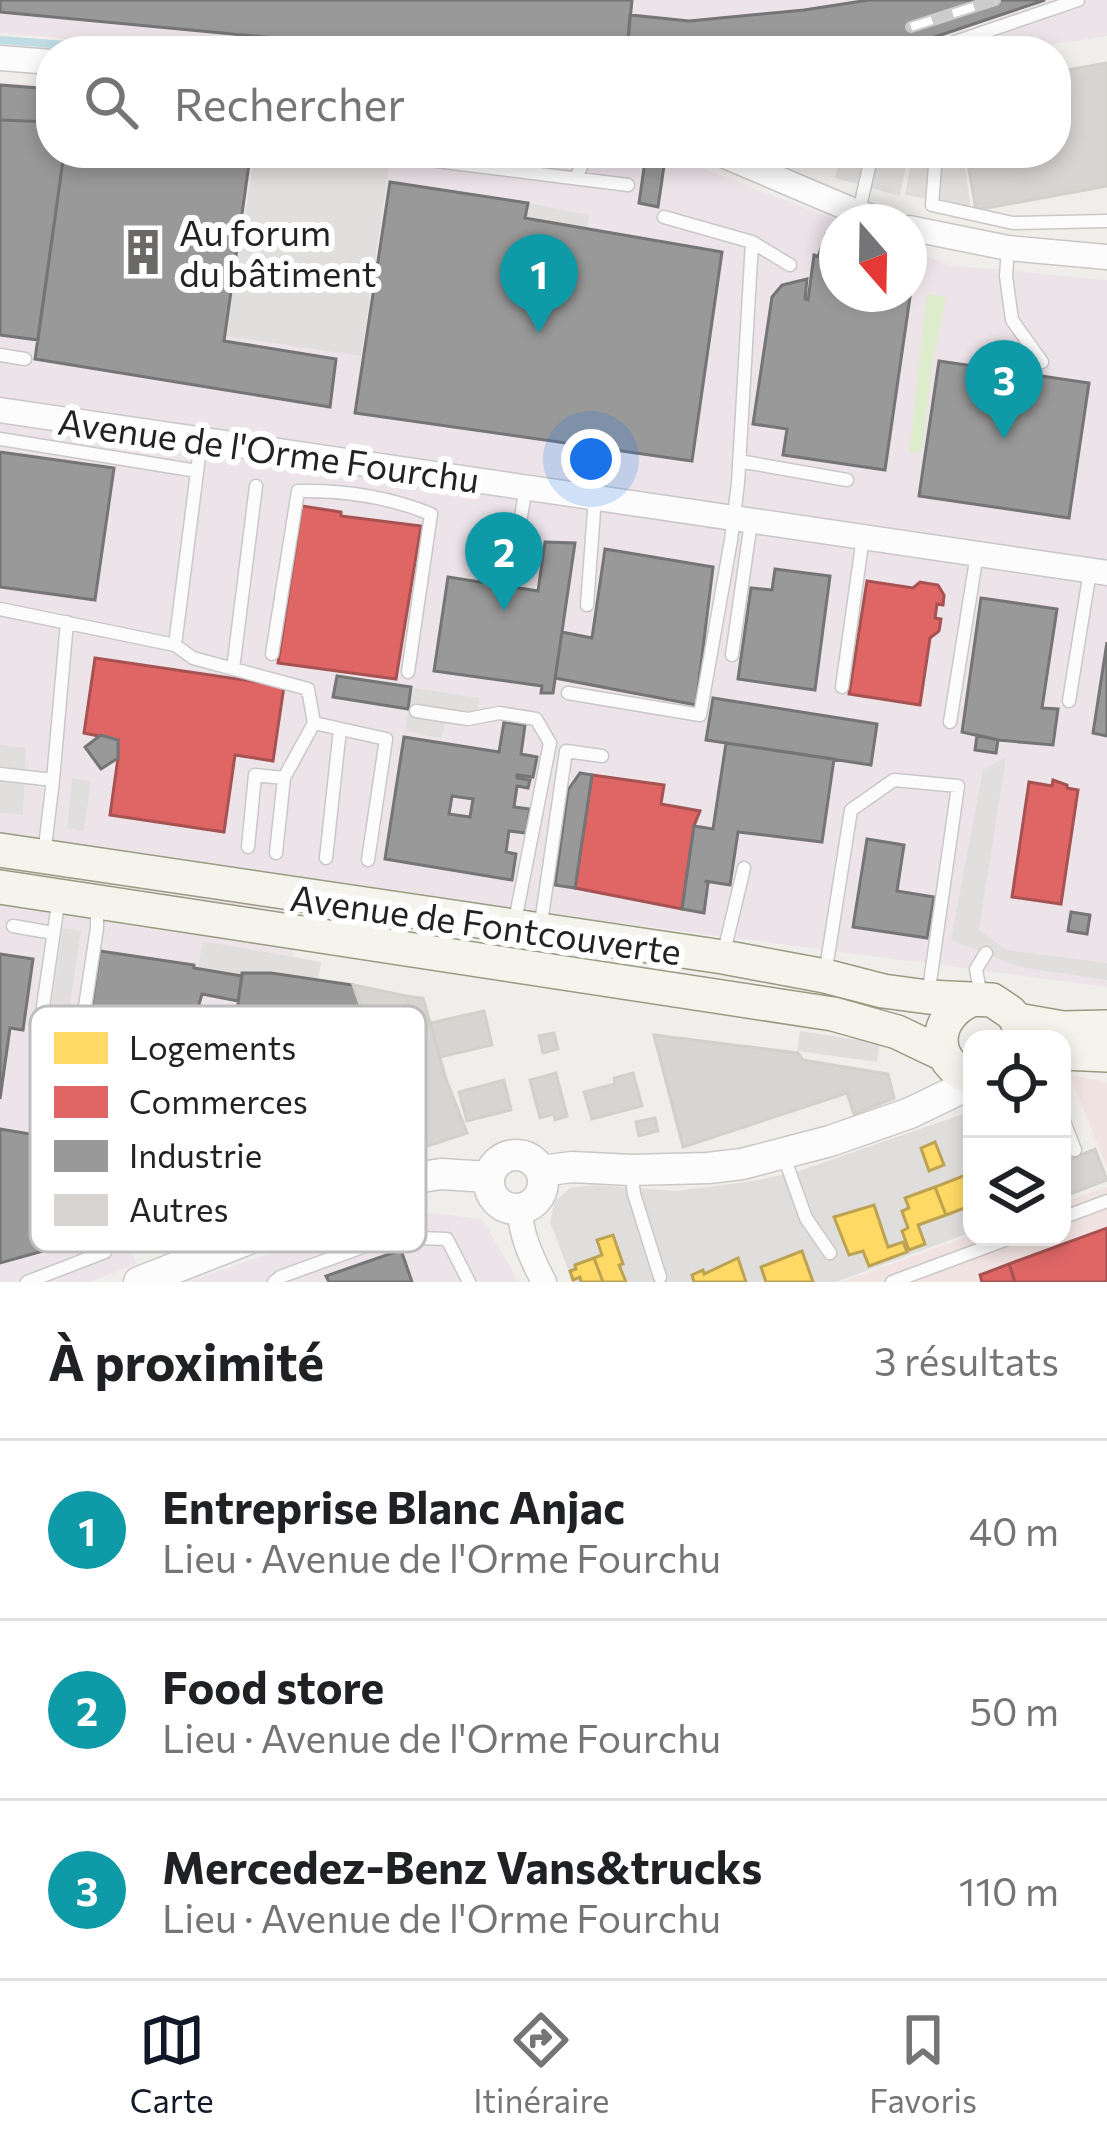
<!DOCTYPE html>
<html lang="fr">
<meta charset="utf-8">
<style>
body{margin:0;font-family:Commissioner,sans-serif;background:#f6f6f6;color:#202124}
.controls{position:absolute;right:36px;bottom:36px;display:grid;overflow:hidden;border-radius:24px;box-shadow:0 6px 18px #0003}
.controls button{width:108px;height:108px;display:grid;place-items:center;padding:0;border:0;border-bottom:3px solid #e0e0e0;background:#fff;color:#202124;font:60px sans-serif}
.compass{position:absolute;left:819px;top:204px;width:108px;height:108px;border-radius:50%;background:#fff;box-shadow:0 6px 18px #0003;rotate:160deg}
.you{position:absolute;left:591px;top:459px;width:42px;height:42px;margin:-30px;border:9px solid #fff;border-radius:50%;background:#1a73e8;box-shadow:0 0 0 18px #1a73e833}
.badge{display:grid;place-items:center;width:78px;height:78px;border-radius:50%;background:#111827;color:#fff;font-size:39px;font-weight:700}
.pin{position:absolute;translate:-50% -99px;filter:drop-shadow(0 3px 6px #0008)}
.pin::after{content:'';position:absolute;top:63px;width:42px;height:36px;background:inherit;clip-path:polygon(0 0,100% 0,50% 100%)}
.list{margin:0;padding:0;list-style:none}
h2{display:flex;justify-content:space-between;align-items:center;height:156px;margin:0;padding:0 48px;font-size:51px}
h2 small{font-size:39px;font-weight:400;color:#757577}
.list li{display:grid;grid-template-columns:78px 1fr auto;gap:36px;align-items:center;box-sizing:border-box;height:180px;padding:0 48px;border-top:3px solid #e0e0e0}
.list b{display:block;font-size:45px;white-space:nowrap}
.list p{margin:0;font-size:39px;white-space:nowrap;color:#757577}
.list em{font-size:39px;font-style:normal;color:#757577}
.icon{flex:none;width:66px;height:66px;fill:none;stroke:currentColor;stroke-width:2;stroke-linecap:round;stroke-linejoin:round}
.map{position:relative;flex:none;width:1107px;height:1282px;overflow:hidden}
.search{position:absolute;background:#fff;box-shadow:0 6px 18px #0003;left:36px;right:36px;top:36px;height:132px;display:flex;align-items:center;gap:30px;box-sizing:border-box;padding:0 42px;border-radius:48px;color:#757577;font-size:45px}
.sheet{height:696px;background:#fff}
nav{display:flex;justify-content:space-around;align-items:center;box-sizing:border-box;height:168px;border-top:3px solid #e0e0e0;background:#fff;font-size:33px;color:#757577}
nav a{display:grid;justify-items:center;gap:6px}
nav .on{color:#111827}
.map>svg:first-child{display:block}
.residential{fill:#dfdedc}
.commercial{fill:#f1e3e1}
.industrial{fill:#ede4e9}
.grass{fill:#ddeccb}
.parking{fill:#e0dfde}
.homes{fill:#ffd966;stroke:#bda252;stroke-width:3}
.shops{fill:#e06666;stroke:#a75252;stroke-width:3}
.industry{fill:#999;stroke:#757575;stroke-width:3;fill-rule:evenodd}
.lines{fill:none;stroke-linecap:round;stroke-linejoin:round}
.stream{stroke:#bfdbe3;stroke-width:8}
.building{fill:#d7d4d2;stroke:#d3d0cc;stroke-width:3}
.service-casing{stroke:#c9c8c7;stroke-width:15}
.minor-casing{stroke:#c9c8c7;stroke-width:27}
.tertiary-casing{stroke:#c9c8c7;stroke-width:33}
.secondary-casing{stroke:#999a82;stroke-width:36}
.service{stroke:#fdfcfc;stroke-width:12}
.minor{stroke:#fdfcfc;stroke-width:24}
.tertiary{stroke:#fdfcfc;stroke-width:30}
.secondary{stroke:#f4f4ed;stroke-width:33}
.rail-casing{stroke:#ccc;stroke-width:12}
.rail{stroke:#fff;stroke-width:8;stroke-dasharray:22;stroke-linecap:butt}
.labels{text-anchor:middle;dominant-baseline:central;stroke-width:12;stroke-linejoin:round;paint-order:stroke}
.poi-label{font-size:36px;fill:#222;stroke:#fff;text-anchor:start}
.street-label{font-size:36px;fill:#222;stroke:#fff}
.key{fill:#fff;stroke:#bdbdbd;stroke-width:3}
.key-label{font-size:33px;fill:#222}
</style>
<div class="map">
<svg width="1107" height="1282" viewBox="0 0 1107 1282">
<rect width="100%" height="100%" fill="#f0eeeb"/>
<path class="residential" d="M972,1111V1232L836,1282H573L550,1222L555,1201L570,1188L594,1185L675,1191L754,1181L799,1171Z"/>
<path class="commercial" d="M1070,1075L1107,1082V1168Z
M1107,1187V1282H841L972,1235L1062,1237V1203Z"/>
<path class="industrial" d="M0,0H1107V36L1008,51H210L0,33Z
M0,82L51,86V153H664L841,222H837V294H909V249L950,265L1107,280V987L306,882L291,964L295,1001L56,1093L137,1264L90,1282H0Z
M399,1209L482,1219L519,1282H187Z"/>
<path class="grass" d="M927,294L946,297L932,366L922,451L909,454Z"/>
<path class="parking" d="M255,153H391L361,356L225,336Z
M842,153H908L900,196L835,178Z
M913,153H963L971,208L905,195Z
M528,203L589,215L587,230L525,218Z
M413,688L480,698L476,723L447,718L441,738L405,731Z
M0,745L26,748L23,815L0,813Z
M1006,757L979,930L1006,950L1107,963V980L1020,967L951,940L983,770Z
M72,778L91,782L84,831L67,828Z
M63,928L81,931L67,1023L49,1021Z
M203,941L321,962L318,978L271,973L242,976L198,968Z
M800,1031L880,1043L877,1062L797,1051Z"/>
<path class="homes" d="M935,1142L944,1165L929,1171L921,1148Z
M971,1173L972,1210L970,1206L946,1215L935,1187Z
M935,1187L946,1215L918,1225L925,1244L909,1250L902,1231L908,1228L902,1211L909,1208L905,1198Z
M874,1205L888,1247L903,1242L907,1252L869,1266L863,1251L849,1255L834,1217Z
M613,1235L623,1264L619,1265L626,1282H603L594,1258L602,1255L597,1240Z
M802,1251L813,1282H766L761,1267Z
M594,1258L603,1282H581L580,1277L573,1280L570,1271L576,1269L575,1265Z
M738,1258L746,1282H694L692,1275L703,1270L704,1274Z"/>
<path class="shops" d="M302,506L341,512V516L421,526L396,679L278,663Z
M867,581L913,588L920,582L938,585L944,595L943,605L937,604L935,618L941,619L939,631L930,638L920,705L849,694Z
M95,658L284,686L273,761L235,755L224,832L110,815L118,758V740L84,733Z
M592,775L664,785L661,804L700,811L694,826L682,909L575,888Z
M1053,780L1067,785V788L1078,790L1061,904L1012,897L1029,782L1052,786Z
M1107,1228V1282H1015L1009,1264Z
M1009,1264L1015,1282H982L980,1275Z"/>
<path class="industry" d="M0,0H632L627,51H413L0,12Z
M869,0H1045L893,51H627L630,15L689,21L804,10Z
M0,85L51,89V122L0,120Z
M0,120L51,122V153H64L38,340L0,335Z
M64,153H185V155L249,164L224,341L336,359L330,407L35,359Z
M646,154L665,159L658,207L639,203Z
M390,182L528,203L525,218L722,252L692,461L355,413Z
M826,234L837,237V260L819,254Z
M814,255L837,264V294H909V289L911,290L885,470L783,455L787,429L753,424L772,297L782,285L807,279L805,299L808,300Z
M939,361L1089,383L1069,518L919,496Z
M0,452L114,468L95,600L0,587Z
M545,542L575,543L553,693H541L542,686L434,671L448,577L538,591Z
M605,549L713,567L696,705L555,678L562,632L592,638Z
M775,569L830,576L815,690L738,679L751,588L772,590Z
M981,598L1057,609L1042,708L1058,709L1053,745L998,740L962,732Z
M1107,642V736L1093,733Z
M337,676L411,687L408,709L333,697Z
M713,698L877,724L871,765L706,740Z
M504,722L525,725L521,754L537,757L533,777L517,775V778L530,780L528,788L517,786L514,807L530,809L526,833L509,831L506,852L516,854L512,880L385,859L404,737L499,752ZM452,796L473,799L470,817L449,814Z
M101,735L118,740V758L101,769L85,747Z
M977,735L998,740L996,753L975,750Z
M726,743L834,759L822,842L738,832L730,885L705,881L708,883L704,913L682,909L694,826L713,829Z
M580,773L592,775L575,888L555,885L568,790Z
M867,839L904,845L897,891L934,897L927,938L853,927Z
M1071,912L1090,915L1087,934L1068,931Z
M100,951L194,965V968L242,976L238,1001L202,994L193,1025L144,1043L88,1032Z
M0,954L33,959L23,1030L10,1028L0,1099Z
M242,973H271L353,985L360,1005L244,1054L235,1027Z
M0,1129L54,1138L46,1196L69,1200L61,1246L0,1263Z
M401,1250L412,1282H329L326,1276Z"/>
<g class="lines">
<path class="stream" d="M0,40L146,51"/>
</g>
<path class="building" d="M1107,63V186L976,210L966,153H1056V72Z
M353,985L406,996L408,1005L358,1020L360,1005Z
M406,996L423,998L446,1079L467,1133L369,1165L360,1139L393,1129L358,1020L408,1005Z
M484,1011L492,1045L440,1057L430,1023Z
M554,1033L558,1049L543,1053L539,1036Z
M654,1035L798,1053L803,1060L888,1074L894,1098L854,1114L847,1093L683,1147Z
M556,1073L567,1116L555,1120L554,1114L540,1118L530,1080Z
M633,1073L642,1106L592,1119L584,1092L615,1084L614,1078Z
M504,1080L511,1110L467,1121L459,1092Z
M655,1118L658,1131L639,1136L636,1122Z
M1095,1149L1107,1180L1062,1197V1163Z"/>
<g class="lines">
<defs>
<path id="service" d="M929,51L1078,0
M936,153L932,205L1013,223L1107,221
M380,154L628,185
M576,178L587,153
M859,212L872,153
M664,217L752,242
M1008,249L1006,276L1012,320L1042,362
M0,355L25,359
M0,439L197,471
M739,461L847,480
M513,563L526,487
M587,605L595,498
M0,609L175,645L201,441
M175,645L193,658L308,689L314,723L386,739L368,860
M272,654L298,491C343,490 389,497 431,514L408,672
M732,655L751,522
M233,669L256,486
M842,687L863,537
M568,693L700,715L731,540L738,483L752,242L790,265
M1069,701L1090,571
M416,711L468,719L499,713L536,719L550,743L514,926
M950,722L977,554
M0,774L53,780L44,855
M53,780L67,622
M248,847L255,775L284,778
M276,853L284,778L314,723
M326,858L340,729
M97,903V928L80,1039L89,1046L139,1051
M13,926L53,933
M540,930L566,751L602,756
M723,956L744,868
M825,975L851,810L894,780L958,786L928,996
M981,997L976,969L986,953
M231,1061L184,1081L187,1120L239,1242
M1062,1116L1075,1150
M783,1154L806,1218L830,1253
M631,1171L634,1194L660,1277
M1062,1218L1107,1201
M27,1282L105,1252L63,1134L47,1123L57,1043L39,1034L59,897
M274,1282L280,1277L390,1237L447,1239L469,1282
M892,1282L1013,1237"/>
<path id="minor" d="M0,58L51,62
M718,153L859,213L890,222
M909,228L1008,248L1107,257
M0,410L1107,573
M520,1208C520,1234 532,1259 544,1282"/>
<path id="tertiary" d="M489 1182a27 27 0 1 1 54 0a27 27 0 1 1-54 0Z
M541,1171L572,1167L631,1170L708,1168L742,1164L830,1141L910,1113L972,1083
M139,1282L396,1181L441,1174L489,1177"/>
<path id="secondary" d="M0,850L723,957L825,976L883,991L928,997L992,1000L1010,1012L1017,1020L1021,1039
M0,887L833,1014L897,1032L943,1054
M971,1000C932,1017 930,1063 972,1078
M1017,1020L1063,1028L1107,1027
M1062,1053L1107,1055"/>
</defs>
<use href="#service" class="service-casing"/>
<use href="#minor" class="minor-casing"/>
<use href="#tertiary" class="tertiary-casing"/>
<use href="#secondary" class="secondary-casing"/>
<use href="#service" class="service"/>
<use href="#minor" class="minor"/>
<use href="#tertiary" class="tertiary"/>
<use href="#secondary" class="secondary"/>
<defs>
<path id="rail" d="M911,27L995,0"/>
</defs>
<use href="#rail" class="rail-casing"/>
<use href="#rail" class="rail"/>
</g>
<defs>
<symbol id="building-bare" viewBox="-9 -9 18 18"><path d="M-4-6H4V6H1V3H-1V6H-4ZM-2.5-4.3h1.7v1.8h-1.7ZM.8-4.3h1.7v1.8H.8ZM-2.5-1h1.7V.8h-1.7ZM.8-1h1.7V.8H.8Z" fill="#6a6968" stroke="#fff" stroke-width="2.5" paint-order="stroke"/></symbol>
</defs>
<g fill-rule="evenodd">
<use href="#building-bare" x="110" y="219" width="66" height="66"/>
</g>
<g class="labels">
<g class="poi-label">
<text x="179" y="231">Au forum<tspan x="179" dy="41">du bâtiment</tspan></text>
</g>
<g class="street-label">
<text transform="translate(269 449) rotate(8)">Avenue de l'Orme Fourchu</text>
<text transform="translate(486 923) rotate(8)">Avenue de Fontcouverte</text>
</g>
</g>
<rect x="30" y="1006" width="396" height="246" rx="18" class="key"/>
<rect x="54" y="1032" width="54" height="32" fill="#ffd966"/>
<rect x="54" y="1086" width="54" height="32" fill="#e06666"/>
<rect x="54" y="1140" width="54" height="32" fill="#999"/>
<rect x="54" y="1194" width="54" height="32" fill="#d7d4d2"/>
<g class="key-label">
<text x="129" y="1060">Logements</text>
<text x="129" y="1114">Commerces</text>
<text x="129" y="1168">Industrie</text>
<text x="129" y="1222">Autres</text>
</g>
</svg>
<div class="controls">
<button><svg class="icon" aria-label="locate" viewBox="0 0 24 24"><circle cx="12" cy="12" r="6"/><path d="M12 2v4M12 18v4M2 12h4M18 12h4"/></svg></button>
<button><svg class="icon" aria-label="layers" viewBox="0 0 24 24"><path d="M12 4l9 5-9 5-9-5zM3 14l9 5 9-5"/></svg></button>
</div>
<svg class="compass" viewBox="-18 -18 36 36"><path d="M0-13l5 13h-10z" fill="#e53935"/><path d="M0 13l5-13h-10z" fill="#757577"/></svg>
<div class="you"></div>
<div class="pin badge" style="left:539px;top:333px;background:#0f9aa8">1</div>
<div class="pin badge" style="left:504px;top:611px;background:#0f9aa8">2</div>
<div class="pin badge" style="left:1004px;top:439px;background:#0f9aa8">3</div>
<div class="search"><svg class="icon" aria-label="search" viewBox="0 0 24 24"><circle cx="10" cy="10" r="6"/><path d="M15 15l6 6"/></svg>Rechercher</div>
</div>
<section class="sheet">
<h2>À proximité<small>3 résultats</small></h2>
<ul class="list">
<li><span class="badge" style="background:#0f9aa8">1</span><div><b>Entreprise Blanc Anjac</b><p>Lieu · Avenue de l'Orme Fourchu</p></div><em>40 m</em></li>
<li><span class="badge" style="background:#0f9aa8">2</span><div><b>Food store</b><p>Lieu · Avenue de l'Orme Fourchu</p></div><em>50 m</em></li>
<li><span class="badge" style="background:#0f9aa8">3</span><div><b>Mercedez-Benz Vans&amp;trucks</b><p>Lieu · Avenue de l'Orme Fourchu</p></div><em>110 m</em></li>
</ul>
</section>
<nav>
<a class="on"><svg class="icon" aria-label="map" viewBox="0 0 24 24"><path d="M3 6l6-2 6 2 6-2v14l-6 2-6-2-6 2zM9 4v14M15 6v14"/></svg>Carte</a>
<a><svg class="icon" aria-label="directions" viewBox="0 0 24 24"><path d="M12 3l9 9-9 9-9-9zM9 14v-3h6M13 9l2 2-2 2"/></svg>Itinéraire</a>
<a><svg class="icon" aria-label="saved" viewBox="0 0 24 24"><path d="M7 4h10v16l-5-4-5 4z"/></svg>Favoris</a>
</nav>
